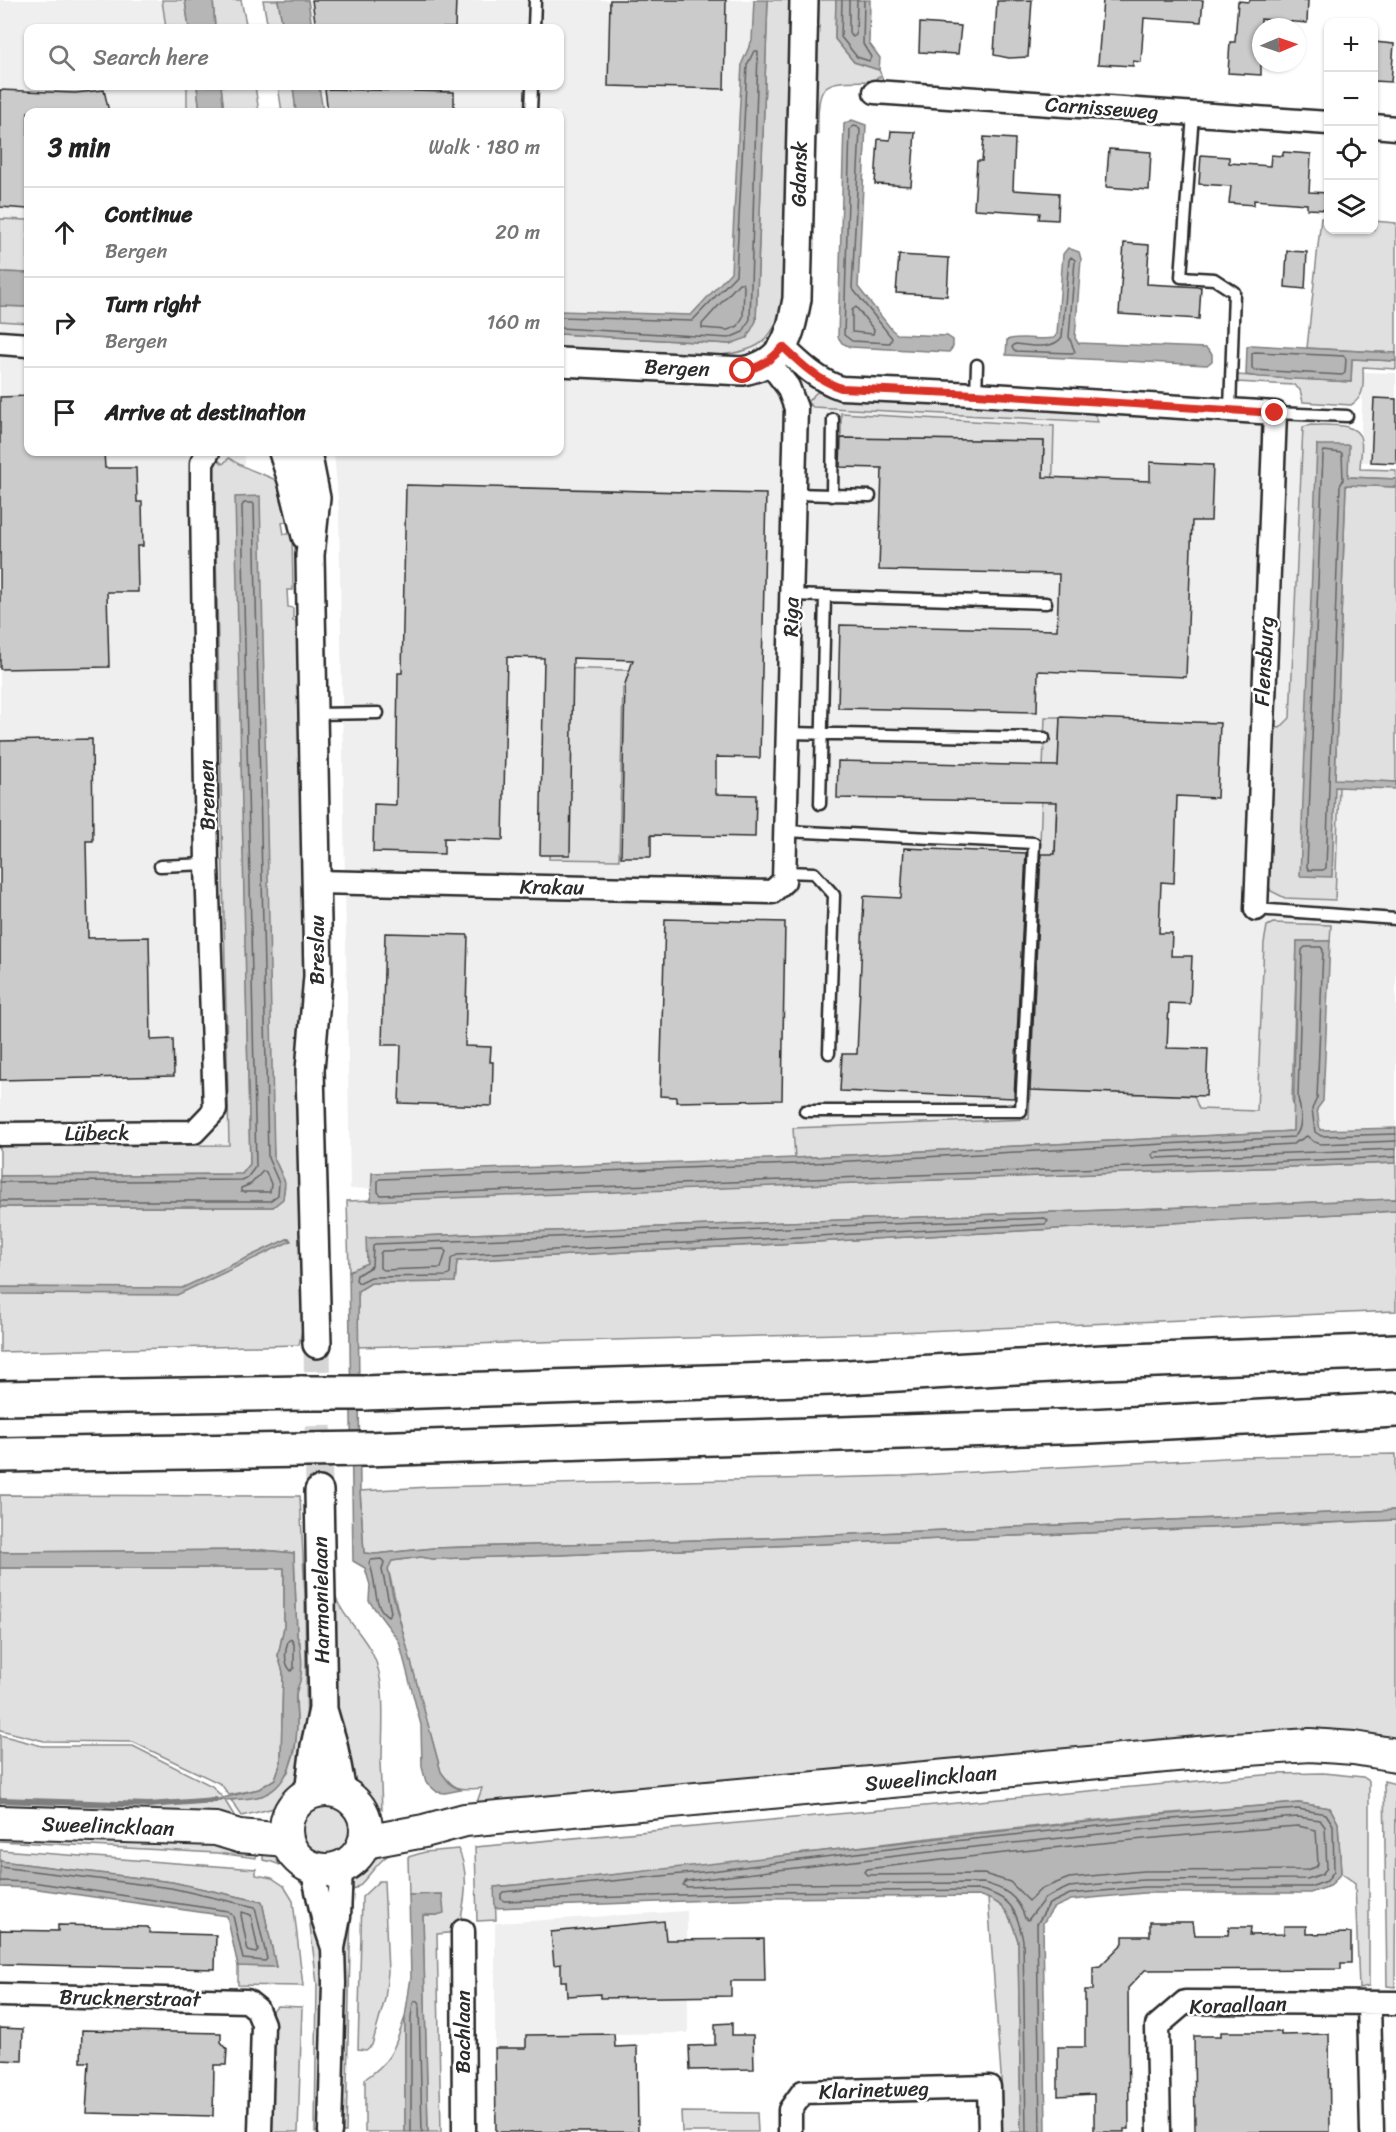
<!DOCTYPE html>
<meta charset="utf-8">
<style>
body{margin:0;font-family:Sriracha,sans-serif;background:#f6f6f6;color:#222}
.controls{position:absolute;right:18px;top:18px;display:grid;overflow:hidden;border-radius:12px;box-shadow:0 2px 4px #0004}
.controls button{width:54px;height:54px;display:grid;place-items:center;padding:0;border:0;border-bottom:2px solid #e0e0e0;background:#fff;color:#222;font:30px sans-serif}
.compass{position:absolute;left:1252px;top:18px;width:54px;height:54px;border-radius:50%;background:#fff;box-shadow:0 2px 4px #0004;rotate:88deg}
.stop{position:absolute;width:18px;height:18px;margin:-14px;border:4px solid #d93025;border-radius:50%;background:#fff}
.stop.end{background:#d93025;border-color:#fff;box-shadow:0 2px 6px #0008}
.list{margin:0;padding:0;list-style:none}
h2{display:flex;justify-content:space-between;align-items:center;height:78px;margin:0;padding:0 24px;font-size:26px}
h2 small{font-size:20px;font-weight:400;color:#767676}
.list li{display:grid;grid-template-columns:39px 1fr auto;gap:18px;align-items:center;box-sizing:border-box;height:90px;padding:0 24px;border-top:2px solid #e0e0e0}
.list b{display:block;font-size:22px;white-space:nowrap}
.list p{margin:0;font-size:20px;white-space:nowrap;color:#767676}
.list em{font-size:20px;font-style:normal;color:#767676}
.icon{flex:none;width:33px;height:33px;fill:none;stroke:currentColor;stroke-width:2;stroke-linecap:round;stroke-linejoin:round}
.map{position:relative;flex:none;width:1396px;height:2132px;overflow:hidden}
.search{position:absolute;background:#fff;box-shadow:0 2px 4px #0004;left:24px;top:24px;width:540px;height:66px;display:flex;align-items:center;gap:15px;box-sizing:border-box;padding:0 21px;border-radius:12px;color:#767676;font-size:22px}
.panel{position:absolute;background:#fff;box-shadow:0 2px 4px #0004;left:24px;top:108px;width:540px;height:348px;border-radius:12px}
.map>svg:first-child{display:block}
.built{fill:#efefef}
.green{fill:#e0e0e0;stroke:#868686;stroke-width:1.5}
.water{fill:#b6b6b6;stroke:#7e7e7e;stroke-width:1.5}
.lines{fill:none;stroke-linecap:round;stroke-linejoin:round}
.shore{stroke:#636363;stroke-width:1.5}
.stream{stroke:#7e7e7e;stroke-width:6}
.building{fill:#cbcbcb;stroke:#2b2b2b;stroke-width:1.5}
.tertiary-tunnel{stroke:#d5d5d5;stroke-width:27;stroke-dasharray:27 14;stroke-linecap:butt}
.service-casing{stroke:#2b2b2b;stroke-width:15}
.minor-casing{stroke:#2b2b2b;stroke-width:27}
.tertiary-casing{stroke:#2b2b2b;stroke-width:32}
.secondary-casing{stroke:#2b2b2b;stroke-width:36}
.motorway-casing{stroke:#2b2b2b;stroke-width:38}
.service{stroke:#fff;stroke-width:10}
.minor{stroke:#fff;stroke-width:22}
.tertiary{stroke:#fff;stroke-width:27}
.secondary{stroke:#fff;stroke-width:32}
.motorway{stroke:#fff;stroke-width:33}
.motorway-bridge-casing{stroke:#2b2b2b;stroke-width:38;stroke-linecap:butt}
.motorway-bridge{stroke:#fff;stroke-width:33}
.route{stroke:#d93025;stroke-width:8}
.labels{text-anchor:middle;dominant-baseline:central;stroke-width:5;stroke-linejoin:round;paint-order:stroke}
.street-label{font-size:21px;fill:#2b2b2b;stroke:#fff}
</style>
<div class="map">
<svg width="1396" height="2132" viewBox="0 0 1396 2132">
<rect width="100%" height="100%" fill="#fff"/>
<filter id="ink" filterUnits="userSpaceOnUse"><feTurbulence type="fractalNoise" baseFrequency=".0167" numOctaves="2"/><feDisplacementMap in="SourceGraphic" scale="12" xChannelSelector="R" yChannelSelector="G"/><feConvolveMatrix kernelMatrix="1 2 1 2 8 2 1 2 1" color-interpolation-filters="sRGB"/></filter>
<g filter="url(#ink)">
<path class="built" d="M0,0H199L202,28H28V86H208L211,112H28V452H244L249,511L260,1188L0,1189Z
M292,0H760L747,331L830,389L1331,417L1318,782L1396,786V1142L798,1174L350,1189L339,512L334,452H560V112H304L301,86H560V28H295Z
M1363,372L1396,373V463L1360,462Z
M687,1911L688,2033L526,2035V2047L495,2048V1923Z"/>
<path class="green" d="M162,0H185L189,28H166Z
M213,0H241L247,28H215Z
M263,0H278L283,28H268Z
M768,0H795L785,302C779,317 773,336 758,345C721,367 606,352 560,350V334L730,344L756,321Z
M815,0H836L835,39L854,62L879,70L882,77H877L876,81C824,82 817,76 818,134H812Z
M187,86H197L200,112H187Z
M221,86H255L259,112H224Z
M278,86H293L296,112H282Z
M1321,218L1328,219V230H1374V221L1396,223V353L1307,348Z
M0,219L28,220V273L0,272Z
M0,306L28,307V323L0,321Z
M1352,359L1396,361V369L1363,367C1363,383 1366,396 1351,405L1303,402L1300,390L1294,385L1236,382V375L1351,382Z
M817,392L846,399L1091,413L1096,416L1098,422L813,407L807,402Z
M841,413L1054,426L1052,505L1042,504L1044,441L841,438Z
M1311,425C1326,426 1358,421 1361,440C1363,449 1360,460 1360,469L1396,470V479L1348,477L1317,445L1335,787H1339L1335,900L1285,898L1271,891L1267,882L1273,727L1280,728L1290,718L1303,427Z
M216,458L223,464L229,458C245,470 263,473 280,482L289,520L282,523L284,534H292L293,590H287L288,607L293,608V621L300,622L309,991L304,1320L299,1345L0,1352V1207H273C293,1191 283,1178 274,1158L236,497L250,1164L242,1174L0,1176V1146L229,1145L214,463Z
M1346,485L1396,487V782L1335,780Z
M557,668L656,671V688H623L619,860L549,859Z
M1045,717H1060L1046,1090L1194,1096L1199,1109L1257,1111L1264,943L1267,926L1273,923L1331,925L1330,941H1297L1292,1099L1294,1109L1293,1131L795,1158L793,1128L1029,1119Z
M1396,1163V1199L367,1238V1264L349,1271L347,1201Z
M1396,1211V1311L875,1333L357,1347L358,1291L371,1283L455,1282L457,1261Z
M1396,1454V1510L765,1538L434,1548L375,1554L364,1553L360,1491L429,1487L902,1476L1242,1457Z
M0,1495L300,1496L305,1595L307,1747L300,1776L291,1791L274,1808L242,1816L231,1800L262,1796L277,1785L288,1772L295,1751L297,1722L296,1694L300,1679V1642L297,1636L294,1553L262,1550L0,1552Z
M1396,1520V1743L475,1808L482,1788C459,1790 455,1791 441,1772L404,1638L388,1568L391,1561L421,1557L432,1559L559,1555Z
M0,1568H284V1627L278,1656L283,1671L281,1762L275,1779L259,1789L229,1795L221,1784L133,1742L44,1741L0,1730Z
M334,1593C342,1617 363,1633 373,1655C387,1683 382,1729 382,1760L380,1761L382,1809L373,1805L364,1798L350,1777L338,1727Z
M0,1735L42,1746H133L212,1786L224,1799L235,1817L153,1818L0,1813Z
M1261,1757L1396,1763V1773C1361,1763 1324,1762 1288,1762L464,1837C438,1841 410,1841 387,1856C372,1867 364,1887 346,1894C356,1865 361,1859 387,1843Z
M1323,1773L1363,1777L1369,1781V1986L1359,1988L1355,1883L1341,1873L1338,1823L1330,1808L1299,1803L1147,1815L954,1835L710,1865L495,1887L496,1920L477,1921L475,1847L1275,1774Z
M1384,1781L1396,1784L1395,1987L1387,1986Z
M301 1828a26 26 0 1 1 52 0a26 26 0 1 1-52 0Z
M0,1834L256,1845V1858L217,1853L0,1841Z
M263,1846C269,1848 277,1848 282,1851C298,1861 306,1878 310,1895C297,1877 286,1863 263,1860Z
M458,1849C471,1874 464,1906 458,1932L437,1934L441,2132H428L423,1915H437L442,1894L409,1895L408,1857L425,1852Z
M0,1850L256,1869V1875L272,1878L284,1886L293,1901L303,1986L238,1985V1966L276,1967L262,1902L172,1882L0,1861Z
M379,1881H384L388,1972L385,1999L372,2045L366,2050L358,2049L362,1897Z
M988,1898C1008,1905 1012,1922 1018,1941L1021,2132H1002L1001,2075Z
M349,1903L351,1906L346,2132H341L345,1904Z
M311,1905L320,1943L324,1982L321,2132H315L317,1984L308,1908Z
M277,2006L302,2007L298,2132H269L270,2013Z
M405,2017V2132H365V2079C393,2060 394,2048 405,2017Z
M681,2112L757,2113L758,2132H682Z"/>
<path class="water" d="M185,0H213L215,28H189Z
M278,0H308L312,28H283Z
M754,0H768L756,321L747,338L730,344L560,334V311L691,315L731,272L742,63L752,40Z
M836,0H870L869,43L880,58L879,70L854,62L835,39Z
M197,86H221L224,112H200Z
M293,86H319L323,112H296Z
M852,120L866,125L858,287L892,330L897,334L947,336L953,340V347L949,352L850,347L842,343L838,337L844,124Z
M1068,248L1079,252L1081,259L1075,338L1078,343L1206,348L1212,354V361L1207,365L1006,355L1007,340C1022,335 1039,341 1054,338L1057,334L1063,254Z
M0,272L28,273V307L0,306Z
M1251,345L1396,353V361L1352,359L1351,382L1259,377L1246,375L1247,347Z
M1317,445H1349L1348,477L1396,479V487L1346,485L1335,779L1396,782V789L1335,787L1332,877L1300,876Z
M260,496L274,1158L285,1182L283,1199L273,1207H0V1176L242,1174L250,1164L235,497Z
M1297,941H1330L1323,1101L1317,1109L1320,1130L1396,1128V1163L371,1201L372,1173L795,1158L1293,1131Z
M1396,1199V1211L457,1261L455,1282L371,1283L358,1291L360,1491L364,1553L375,1554L434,1548L765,1538L1396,1510V1520L559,1555L432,1559L421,1557L392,1561L388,1569L392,1592L441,1772L451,1785L461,1790L445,1793L437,1792L426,1782L422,1767L421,1725L399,1641L369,1601L370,1585L365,1568L353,1561L349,1271L367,1263L366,1238Z
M289,1238L291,1241L177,1295L0,1294V1287L182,1288Z
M262,1550L294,1553L297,1636C302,1647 303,1669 300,1681C299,1685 296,1690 296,1694C295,1703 297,1713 297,1722C297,1749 290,1787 261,1796C246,1800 229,1800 215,1800L259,1789L275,1779L281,1762L283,1672L278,1656L284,1627V1568H0V1552Z
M1299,1803L1330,1808L1338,1823L1341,1873L1330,1886L1310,1893H1144L1071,1900L1053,1908L1043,1923L1046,2132H1021L1018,1941C1010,1916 1008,1904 981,1896L767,1898L495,1908L494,1887C763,1860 1030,1824 1299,1803Z
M0,1861L172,1882L262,1902L276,1967L238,1966L227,1916L31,1888L0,1887Z
M442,1894L444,1913L437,1915H423L428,2132H405V2017L411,1977L409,1895Z"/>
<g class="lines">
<path class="shore" d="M842,0L841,37L857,57L869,61L871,57L863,44L864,0
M849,0V33L853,37L856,35L857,0
M854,126L858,127L860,130L852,288L892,338L890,343L852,341L844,335L850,129Z
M1071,257L1075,260L1069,337L1075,352L1072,353L1014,351L1012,347L1015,344C1030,345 1052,351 1062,337L1069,260Z
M739,283H742L744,286L743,317L738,326L728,330L702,328V324Z
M856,307L874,330L873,334L852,332V310Z
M560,317L692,321L736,275L747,65L754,51H758L750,319L743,332L729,338L560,328
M1255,352L1344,356L1346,359L1345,373L1342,375L1254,370L1252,368V353Z
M1324,451L1342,453L1343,480L1340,486L1326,868L1323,870H1309L1307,867L1323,454Z
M1396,1134L1321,1136L1315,1132L1312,1109L1317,1098L1323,950L1321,947H1305L1302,950L1298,1098C1301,1109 1304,1129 1294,1137L795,1164L380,1179L378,1181V1192L381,1195L1396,1157
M1396,1141L1321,1144L1314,1142L1307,1136L1293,1144L1155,1152L1152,1155L1155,1158L1396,1149
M263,1171L266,1172L271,1184L270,1192H241V1188L251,1184Z
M0,1182L242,1180L247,1178L256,1166L242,506L244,503H253L254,505L268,1158L279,1183L278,1195L270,1201H0
M1045,1218L1048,1221L1045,1224L457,1255L451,1259L450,1274L447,1276L371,1277L359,1283L356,1280L357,1275L372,1266L373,1246L375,1244Z
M444,1249L446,1252L441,1268L383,1270L380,1268V1254L382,1251Z
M381,1559L384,1562L382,1570L391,1612L388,1616C371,1605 378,1581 369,1563L371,1560Z
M291,1639L294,1644V1668L291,1671C283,1663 285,1651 288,1641Z
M1298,1817L1320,1820L1325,1827L1327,1868L1322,1874L1307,1879L1143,1880L1069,1887L1045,1898L1028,1920L1025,1918C1018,1896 1004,1888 983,1883L766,1884L686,1887L683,1885L686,1881L955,1849L1148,1829Z
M1298,1826L1316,1830L1318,1864L1316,1867L1306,1870L1143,1871L1069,1878L1041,1889L1029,1901L1010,1882L984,1874L867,1875L864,1872L866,1869C1010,1851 1154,1837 1298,1826Z
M0,1867L171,1888L255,1907L267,1959L265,1961L243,1959L233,1916L228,1911L32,1882L0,1881
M242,1912L251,1915L258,1950L256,1953L248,1951L241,1915Z
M411,2132V2017L413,2003L416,2001L419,2004L422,2132
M1026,2132L1023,1940C1016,1911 1013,1898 981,1890L766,1892L504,1901L501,1899V1894L503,1892L711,1871L954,1841L1147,1821L1298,1809L1326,1814L1333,1825L1334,1871L1327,1881L1310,1887H1144L1070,1894L1049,1904L1037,1924L1040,2132"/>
<path class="stream" d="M0,1800L149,1805L215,1800"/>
</g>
<path class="building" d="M312,0H456L455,28H316Z
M610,0H726L724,89L608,86Z
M1032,0L1028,57L1009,58L994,55L997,1Z
M1103,0H1203L1201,22L1144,18L1141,62L1133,61V66L1098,64Z
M1250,0H1308L1307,23L1261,19V75L1228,73L1230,42H1235L1238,1L1249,2Z
M920,23L961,26L958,54L919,52Z
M1374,42L1394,44L1391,82L1374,81Z
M325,89L454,92V112H328Z
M0,90L75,93L104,90L109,112H28V209L0,207Z
M891,131L915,132L911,186L875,184L878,139L890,140Z
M984,137L1015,139L1013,190L1059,193L1058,220L1039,219L1040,213L974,209L977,161H982Z
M1109,149L1151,152L1149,190L1106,187Z
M1283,152L1311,154L1309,192L1329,193V210L1307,209V204L1254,200V205L1229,203L1231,186L1199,184L1201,155L1229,157V163L1270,166L1271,155L1283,156Z
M1124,243L1149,245L1147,284L1201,287L1199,319L1119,314Z
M1287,251L1307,252L1305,289L1285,287Z
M899,255L949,258L947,296L896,293Z
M28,396V452H104L105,468H136L137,502H142L143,546H137L138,592H107L109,667L0,669V397Z
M1374,398L1396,399V463L1371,462Z
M841,438L1044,441L1043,477L1150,481V462L1213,465L1211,521H1192L1186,677L1038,671L1037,712L838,708L840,625L1057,630L1059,574L879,570L882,468L840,467Z
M406,485L766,494L760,758L716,757V794L756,795L755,837L651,835V857H621L625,684L633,660L573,658L570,855H540L544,658L507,657L503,840L444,838V854L373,852L374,804L396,805L398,673H402Z
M1060,717L1220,723L1217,798L1177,796L1174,883L1161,882L1159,933H1172L1171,956H1192L1190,1004L1169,1003L1167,1048L1208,1049L1206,1096L1030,1090L1041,854H1055L1057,802L837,798L838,761L1058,766Z
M92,739L93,841H86L88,938L149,937L151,1040L173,1039L174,1076L0,1080V741Z
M904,848L1026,853L1014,1098L840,1091L842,1054H857L864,896L901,898Z
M665,919L785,922L782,1100L676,1102V1097L660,1096Z
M385,933L468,935L465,1046L491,1047L490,1062H493L492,1106L399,1103L401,1045H382Z
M664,1921L666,1940L764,1939L765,1981H731V1996L600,1998V1994L567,1996L566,1981H561V1964L554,1965L551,1932Z
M1150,1922H1193L1195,1935H1228L1229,1927H1251L1250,1935L1284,1934V1926H1306V1934L1351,1933V1963H1341V1969L1145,1970L1128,1988L1129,2129H1124V2132H1094V2094L1058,2096V2047H1085V1990H1093V1967L1100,1966L1123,1943V1936H1150Z
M58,1925L148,1927L150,1933L216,1935L215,1969L0,1964V1930L58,1931Z
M732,2023V2035H753L754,2069L690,2070L689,2046L715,2045V2024Z
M0,2028L23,2029L22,2061L0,2060Z
M82,2030L221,2033V2042L227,2049L226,2065H214L213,2116L86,2113L89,2062H81Z
M1221,2032H1281V2035L1329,2034L1330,2132H1195L1194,2036H1221Z
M614,2034L615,2047L637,2046L638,2132H496L495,2048H526V2035Z"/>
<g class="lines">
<path class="tertiary-tunnel" d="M317,1344L319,1491"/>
<defs>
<path id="service" d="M534,28L535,0
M531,112L532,86
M1193,114L1181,277L1214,279L1234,292L1230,410
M976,394L977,365
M1275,413L1347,416
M794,494L870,496
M832,496L833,419
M791,595L1046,603
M313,714L378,713
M788,733L1044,738
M820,804L825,596
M785,831L1034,843L1021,1111H805
M160,866L207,864
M784,872L814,873L834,895L829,1053
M1256,909L1396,919"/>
<path id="minor" d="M875,92L1328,123
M1374,126L1396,128
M0,343L28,345
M783,347C801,364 817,380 841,388L976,394L1275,413L1256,909
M316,882L772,892L784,881L796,408L788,387L769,362
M0,1134L194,1132L215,1110L207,864L202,496V463L208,452
M312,1868L323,1918L332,1945
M463,1931L464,2132
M0,1995L247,2001L257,2009L263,2024L260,2132
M1369,2003L1372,2132
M330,2132L334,1983L333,1948L339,1917L341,1867
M790,2132V2110L803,2092L989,2087L990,2132
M1159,2132L1157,2026L1185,2002L1396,2003"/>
<path id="tertiary" d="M560,362L743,371C785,363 790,336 797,299L804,0
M283,452L292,480L306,536
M307,452L316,498L310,555L318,976L310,1070L317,1344
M324,1713L333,1744L342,1792
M309,1793L315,1746L323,1709L319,1491"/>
<path id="secondary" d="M286 1830a40 40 0 1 1 80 0a40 40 0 1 1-80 0Z
M0,1822L216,1829L239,1836L287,1840
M365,1842L424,1831L465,1820L1220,1751L1310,1745L1354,1748L1396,1755"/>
<path id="motorway" d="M364,1393L831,1378L1103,1362L1396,1351
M0,1398L303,1393
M365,1449L1091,1426L1396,1410
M0,1455L305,1450"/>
</defs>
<use href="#service" class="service-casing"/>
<use href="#minor" class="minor-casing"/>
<use href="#tertiary" class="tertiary-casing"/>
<use href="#secondary" class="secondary-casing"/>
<use href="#motorway" class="motorway-casing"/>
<use href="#service" class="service"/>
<use href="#minor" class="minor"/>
<use href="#tertiary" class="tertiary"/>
<use href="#secondary" class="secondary"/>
<use href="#motorway" class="motorway"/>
<defs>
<path id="motorway-bridge" d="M303,1393H364
M305,1450L365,1449"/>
</defs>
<use href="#motorway-bridge" class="motorway-bridge-casing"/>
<use href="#motorway-bridge" class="motorway-bridge"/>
</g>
</g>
<g class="lines" filter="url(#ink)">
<path class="route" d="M743,371C761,367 771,360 783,347C801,364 817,380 841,388L976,394L1275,413"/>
</g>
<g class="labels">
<g class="street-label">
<text transform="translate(1102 108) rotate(4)">Carnisseweg</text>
<text transform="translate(799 174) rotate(-89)">Gdansk</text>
<text transform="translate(677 368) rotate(3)">Bergen</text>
<text transform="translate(791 617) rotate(-89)">Riga</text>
<text transform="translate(1264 661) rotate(-87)">Flensburg</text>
<text transform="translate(207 795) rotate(-91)">Bremen</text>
<text transform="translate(552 887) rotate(1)">Krakau</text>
<text transform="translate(317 950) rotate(-90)">Breslau</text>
<text transform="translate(97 1133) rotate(-1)">Lübeck</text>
<text transform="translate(321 1600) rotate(-91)">Harmonielaan</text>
<text transform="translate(931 1778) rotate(-5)">Sweelincklaan</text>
<text transform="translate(108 1826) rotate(2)">Sweelincklaan</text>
<text transform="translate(130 1998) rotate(1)">Brucknerstraat</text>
<text transform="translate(1238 2005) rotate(-2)">Koraallaan</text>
<text transform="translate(463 2032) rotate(-90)">Bachlaan</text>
<text transform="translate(874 2090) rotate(-2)">Klarinetweg</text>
</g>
</g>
</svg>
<div class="controls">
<button>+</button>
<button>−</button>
<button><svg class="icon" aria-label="locate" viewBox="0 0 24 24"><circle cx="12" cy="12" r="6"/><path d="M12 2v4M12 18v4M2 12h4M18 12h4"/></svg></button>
<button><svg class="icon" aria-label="layers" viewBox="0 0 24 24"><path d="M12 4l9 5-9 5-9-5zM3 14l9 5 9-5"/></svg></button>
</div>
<svg class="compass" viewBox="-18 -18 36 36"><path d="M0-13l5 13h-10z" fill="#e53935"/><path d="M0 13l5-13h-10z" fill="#767676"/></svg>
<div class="stop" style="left:743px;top:371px"></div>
<div class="stop end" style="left:1275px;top:413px"></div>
<div class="search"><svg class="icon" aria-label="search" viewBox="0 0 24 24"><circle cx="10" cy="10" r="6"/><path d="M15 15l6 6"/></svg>Search here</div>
<section class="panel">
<h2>3 min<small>Walk · 180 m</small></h2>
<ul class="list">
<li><svg class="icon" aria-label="ahead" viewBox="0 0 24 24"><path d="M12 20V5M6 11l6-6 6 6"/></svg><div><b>Continue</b><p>Bergen</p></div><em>20 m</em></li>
<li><svg class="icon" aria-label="right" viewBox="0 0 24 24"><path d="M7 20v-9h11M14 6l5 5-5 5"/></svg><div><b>Turn right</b><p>Bergen</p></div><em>160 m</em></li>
<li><svg class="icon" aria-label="arrive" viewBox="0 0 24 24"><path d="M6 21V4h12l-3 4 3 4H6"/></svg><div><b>Arrive at destination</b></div></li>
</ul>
</section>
</div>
